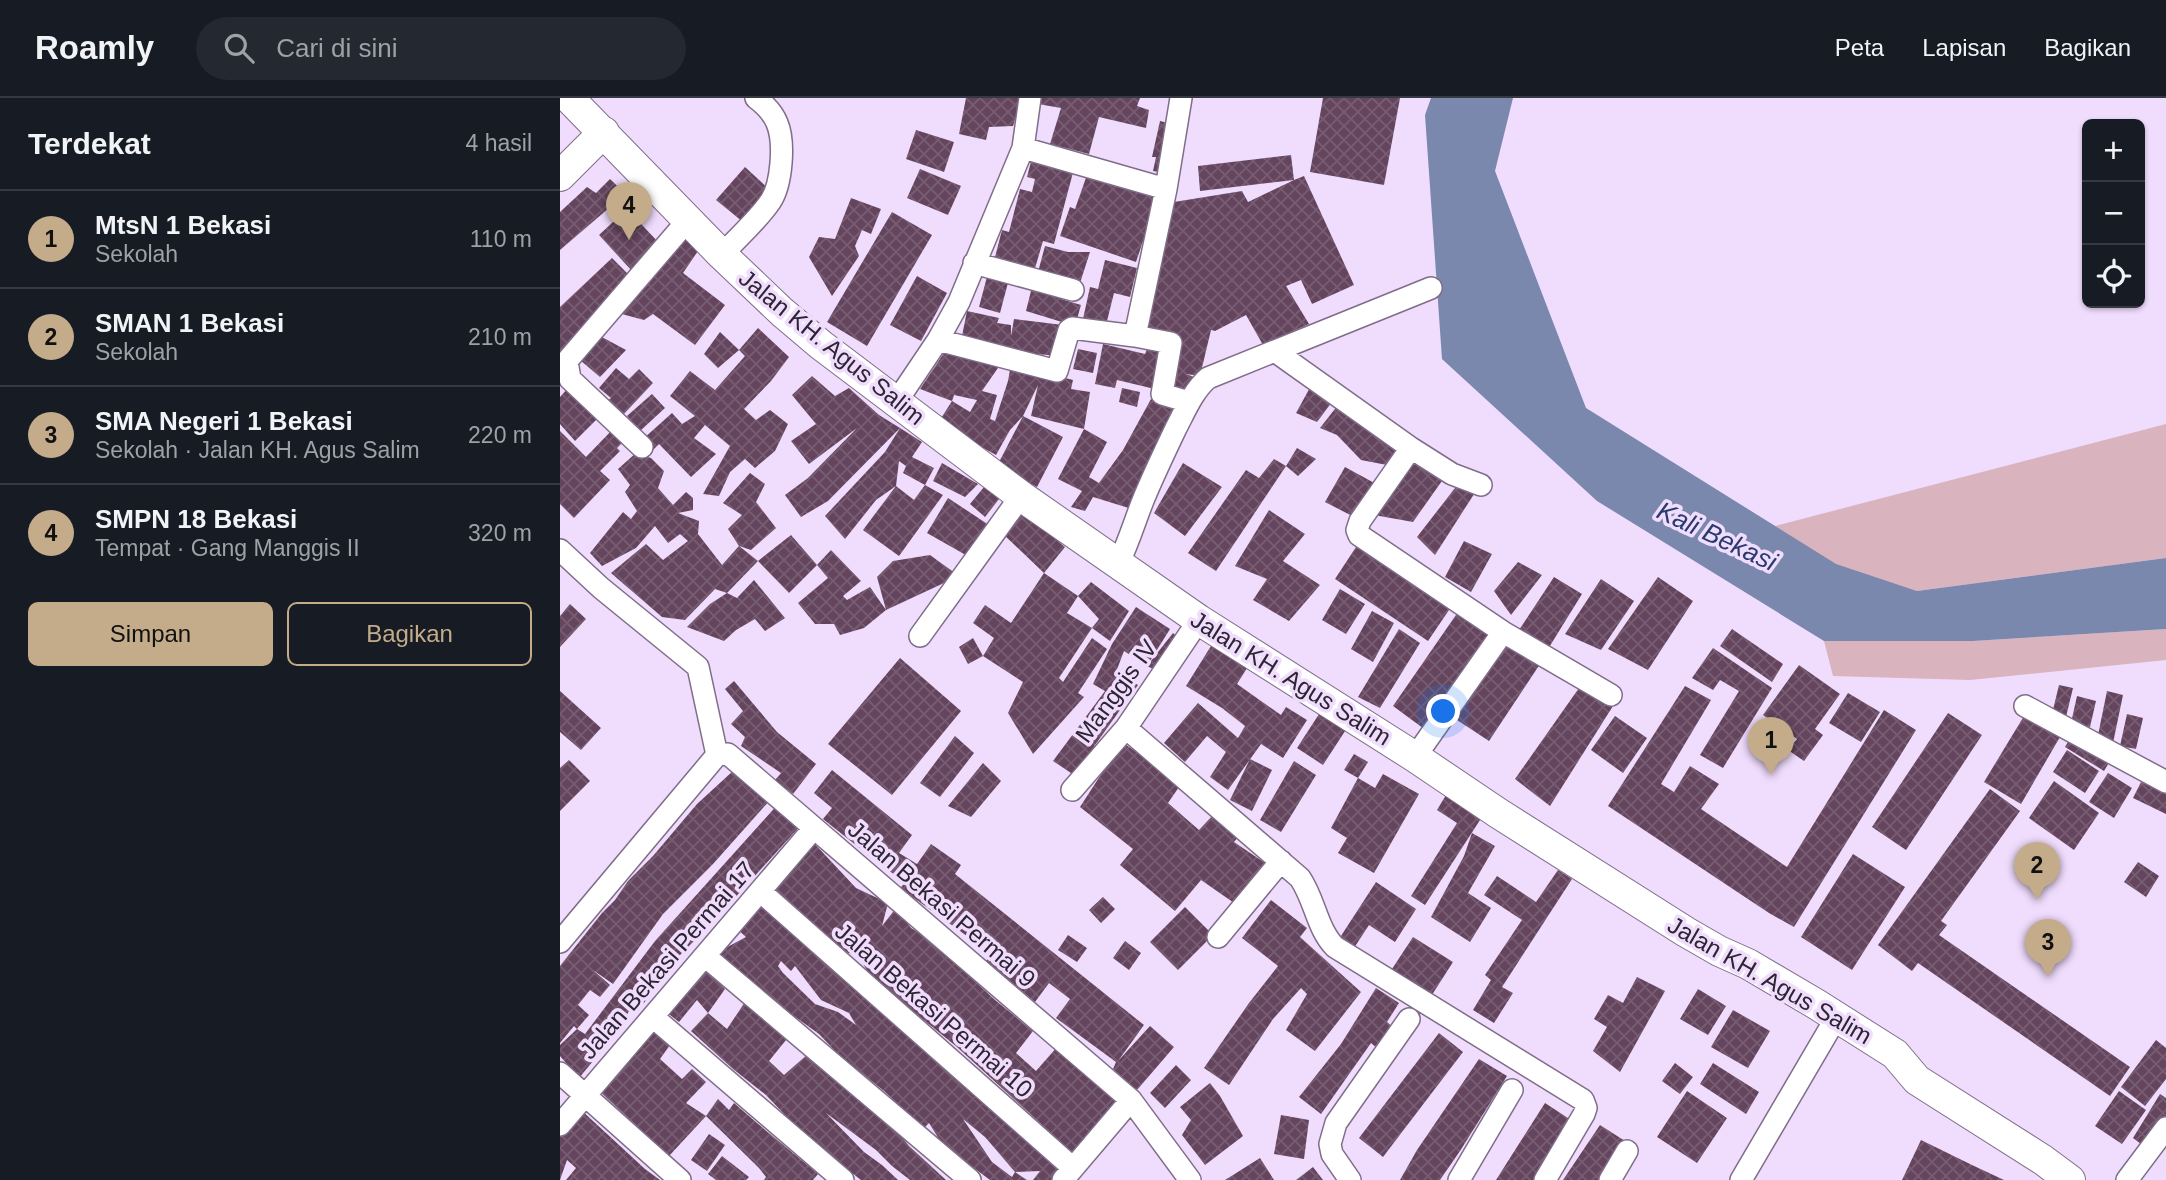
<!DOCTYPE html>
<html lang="id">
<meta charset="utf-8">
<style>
body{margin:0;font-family:Arial,sans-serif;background:#242831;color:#f1f3f6}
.controls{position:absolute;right:21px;top:21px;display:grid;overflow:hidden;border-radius:10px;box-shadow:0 2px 5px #0004}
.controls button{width:63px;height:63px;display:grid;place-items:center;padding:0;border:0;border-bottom:2px solid #363941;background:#171b24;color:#f1f3f6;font:35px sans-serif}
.you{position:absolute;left:884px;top:614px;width:24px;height:24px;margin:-18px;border:5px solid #fff;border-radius:50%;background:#1a73e8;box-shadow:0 0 0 10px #1a73e833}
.badge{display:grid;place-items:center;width:46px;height:46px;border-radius:50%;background:#c4ac8a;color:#111;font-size:23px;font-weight:700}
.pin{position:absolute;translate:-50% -58px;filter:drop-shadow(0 2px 4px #0008)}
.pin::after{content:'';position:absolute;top:37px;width:24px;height:21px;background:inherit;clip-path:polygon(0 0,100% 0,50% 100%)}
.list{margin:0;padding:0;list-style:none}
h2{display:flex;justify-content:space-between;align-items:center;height:91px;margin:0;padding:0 28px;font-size:30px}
h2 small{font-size:23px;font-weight:400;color:#9ea1a6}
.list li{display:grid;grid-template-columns:46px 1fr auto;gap:21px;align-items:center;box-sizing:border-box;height:98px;padding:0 28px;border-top:2px solid #363941}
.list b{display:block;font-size:26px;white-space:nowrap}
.list p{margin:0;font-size:23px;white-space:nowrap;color:#9ea1a6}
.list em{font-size:23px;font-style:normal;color:#9ea1a6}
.actions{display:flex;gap:14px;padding:21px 28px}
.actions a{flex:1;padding:16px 0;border:2px solid #c4ac8a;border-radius:10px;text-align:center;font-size:24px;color:#c4ac8a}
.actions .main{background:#c4ac8a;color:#111}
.icon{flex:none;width:38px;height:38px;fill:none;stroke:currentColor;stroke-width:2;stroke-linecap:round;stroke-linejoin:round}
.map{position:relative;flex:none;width:1606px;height:1082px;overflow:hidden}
header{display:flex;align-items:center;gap:42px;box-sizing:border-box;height:98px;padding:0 35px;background:#171b24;border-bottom:2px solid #363941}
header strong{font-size:33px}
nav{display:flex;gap:38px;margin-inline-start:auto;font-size:24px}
.search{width:490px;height:63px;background:#242831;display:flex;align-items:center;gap:18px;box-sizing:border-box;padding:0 24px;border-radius:38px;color:#9ea1a6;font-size:26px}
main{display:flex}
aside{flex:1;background:#171b24}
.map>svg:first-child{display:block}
.grass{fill:#d9b3be}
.water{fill:#7988ac}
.building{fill:url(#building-cross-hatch);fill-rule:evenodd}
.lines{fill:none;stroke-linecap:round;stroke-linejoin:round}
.street-casing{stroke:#7f6d89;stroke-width:24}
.secondary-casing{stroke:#7f6d89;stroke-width:32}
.street{stroke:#fff;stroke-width:21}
.secondary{stroke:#fff;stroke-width:30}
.labels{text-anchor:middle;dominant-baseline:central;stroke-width:7;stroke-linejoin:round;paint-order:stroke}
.street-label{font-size:24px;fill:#2d2531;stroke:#f0dcfd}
.water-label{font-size:26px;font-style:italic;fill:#293b6c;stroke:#f0dcfd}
</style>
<header>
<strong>Roamly</strong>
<div class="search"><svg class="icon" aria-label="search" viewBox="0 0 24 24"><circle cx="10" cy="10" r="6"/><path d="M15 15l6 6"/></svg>Cari di sini</div>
<nav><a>Peta</a><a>Lapisan</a><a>Bagikan</a></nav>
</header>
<main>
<aside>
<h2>Terdekat<small>4 hasil</small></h2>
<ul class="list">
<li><span class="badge">1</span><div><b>MtsN 1 Bekasi</b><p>Sekolah</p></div><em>110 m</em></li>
<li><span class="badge">2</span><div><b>SMAN 1 Bekasi</b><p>Sekolah</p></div><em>210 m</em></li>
<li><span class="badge">3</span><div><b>SMA Negeri 1 Bekasi</b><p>Sekolah · Jalan KH. Agus Salim</p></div><em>220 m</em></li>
<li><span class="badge">4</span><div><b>SMPN 18 Bekasi</b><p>Tempat · Gang Manggis II</p></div><em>320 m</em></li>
</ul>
<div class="actions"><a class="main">Simpan</a><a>Bagikan</a></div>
</aside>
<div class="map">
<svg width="1606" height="1082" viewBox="0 0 1606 1082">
<defs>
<pattern id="building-cross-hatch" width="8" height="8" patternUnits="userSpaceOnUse" patternTransform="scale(1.75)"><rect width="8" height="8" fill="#65455e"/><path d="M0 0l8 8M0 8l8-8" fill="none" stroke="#775d72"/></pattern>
</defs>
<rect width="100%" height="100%" fill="#f0dcfd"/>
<path class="grass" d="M1606,326V460L1357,493L1276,467L1215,428Z
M1606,531V562L1410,582L1273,578L1264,543H1413Z"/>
<path class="water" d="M871,0H953L935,73L1026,310L1276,466L1357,493L1606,460V531L1413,543H1264L1037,403L882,261L865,17Z"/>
<path class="building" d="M406,0H462L453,28L429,29L426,42L399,36Z
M479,0H580L577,8L589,12L586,30L539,19L529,56L490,46L501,10L478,6Z
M763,0H840L824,87L750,74Z
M600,23L612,26L605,75L593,73L596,59H592Z
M356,32L394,44L384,74L346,61Z
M473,56L515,67L494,146L483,143L473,177L433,167L442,132L449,134L460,91L472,94L475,81L467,79Z
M731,57L734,82L744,78L794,187L752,206L741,182L726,188L749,226L703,247L686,217L655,233L651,232L640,278L626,276L634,279L626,301L605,295L614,273L621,245L581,238L614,104L682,93L688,104L734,82L640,93L638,68Z
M185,69L210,92L183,124L156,102Z
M360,71L401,88L388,117L347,100Z
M528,74L598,98L576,164L500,138L510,109L515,111Z
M50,81L71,101L49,110L0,152V114L27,89L36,95Z
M291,100L321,111L311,136L302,132L295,148L299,158L272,198L249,159L259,139L275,141Z
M67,111L100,146L72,173L39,137Z
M332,114L372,137L307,248L267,224Z
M126,142L138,153L123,175L165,207L135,247L93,216L84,222L58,215Z
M485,148L508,154H530L520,185L478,174Z
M52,160L72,180L0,258V209Z
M545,162L577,170L570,199L554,195L546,227L523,221L530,189L538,191Z
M428,175L449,181L440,215L419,209Z
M357,178L387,195L361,243L330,227Z
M472,189L501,197V201L521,207L515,228L466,213Z
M407,213L439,220L437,225L451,227V238L454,221L503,227L501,258L475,256L474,262L401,243Z
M198,230L229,259L211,283L184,311L196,322L210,312L228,326L215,353L195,370L185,361L170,374L159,398L143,396L170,348L145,327L134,340L156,356L131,379L99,346L93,352L83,341L112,315L122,326L135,318L110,298L130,273L155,292L185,258L179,252Z
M160,234L179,252L158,270L144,256Z
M40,238L66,252L40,279L20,262Z
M543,246L585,256L588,248L609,253L599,292L557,282L555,290L535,286Z
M518,251L537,255L533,275L513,271Z
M384,255L440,267L422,293L437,297L430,321L435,323L448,283L451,266L513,282L511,291L530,294L524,331L547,344L529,379L539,385L563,352L591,301L620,310L572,411L533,399L525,413L511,409L522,393L498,381L524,331L471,318L478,287L463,318L450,332L436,357L378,325L392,303L410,314L417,302L394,297L392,303L360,291Z
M56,270L69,281L79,271L93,285L62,318L47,303L51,300L39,290Z
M252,278L275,298L289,290L319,317L340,330L268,403L241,419L225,397L248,380L297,330L249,366L231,343L256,326L232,297Z
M752,286L775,300L757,324L736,315Z
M9,289L39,319L15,343L0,326V299Z
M562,290L580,294L577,309L559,304Z
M92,296L105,310L80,333L67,318Z
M778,307L839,347L827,367L801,362L777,337L760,330Z
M463,318L503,339L477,389L437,368Z
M55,329L66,341L57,350L60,353L40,373L50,382L14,420L0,406V333L26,359Z
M340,330L362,344L352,359L374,370L365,387L383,397L339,458L303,432L336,388L354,402L365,387L343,375L346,368L339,363L336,388L316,402L285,441L265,418L325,354Z
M737,350L756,361L738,378L726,368Z
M76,355L91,360L104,373L98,390L113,407L126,394L133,400V412L118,415L139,423L138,436L162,467L179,448L168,431L182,417L163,405L190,375L205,386L196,404L216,430L191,452L179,448L198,463L167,495L155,491L125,522L102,519L51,475L86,446L103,462L128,443L120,436L108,445L95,428L76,450L42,468L30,455L63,414L71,421L77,413L65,394L70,387L58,371Z
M714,361L726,368L656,473L628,455L686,372L699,380Z
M855,363L884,380L853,424L814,417Z
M382,365L418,386L405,399L373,383Z
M623,365L662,389L625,438L594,415Z
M785,369L818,387L798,421L765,404Z
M424,389L439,401L425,419L410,406Z
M895,390L916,393L875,457L857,439Z
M388,400L432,429L411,460L367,435Z
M709,412L745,436L723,463L760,487L729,523L693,502L707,481L675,468Z
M462,413L505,449L484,475L443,436Z
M231,437L257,467L229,495L198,463Z
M904,443L932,456L911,494L885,479Z
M798,446L891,509L868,543L775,481Z
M271,452L301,483L283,498L287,502L310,489L326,512L304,530L280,537L274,526H255L238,505L268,480L257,467Z
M370,457L399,478L326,512L317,479L333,463Z
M958,464L982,477L951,517L934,493Z
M484,475L518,498L507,515L532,530L499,580L503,584L532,540L547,551L518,595L524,599L473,656L448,615L463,584L423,558L434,540L413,525L425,507L451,525Z
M994,479L1022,496L988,551L957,535Z
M1098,479L1133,503L1088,572L1048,551Z
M1041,481L1074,503L1041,552L1005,536Z
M194,482L225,520L205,533L195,521L176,532L164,543L127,529L150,506L167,495L177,500Z
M531,484L569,513L550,543L532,530L539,521L518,498Z
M780,491L805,506L786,536L762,522Z
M10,506L26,521L0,549V518Z
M576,509L610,531L587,568L564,553L556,574L578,587L535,647L517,679L493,663L545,593L533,586L552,546Z
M812,513L834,525L813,564L791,551Z
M898,514L933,537L867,633L833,608Z
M839,531L860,545L820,610L798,599Z
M1172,531L1223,566L1212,584L1160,548Z
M613,535L623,544L601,575L587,568Z
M413,540L423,558L408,566L399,549Z
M947,544L980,566L929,643L894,620Z
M651,548L673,557L689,567L677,586L721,617L726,609L747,622L723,660L701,646L668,692L650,679L666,654L647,638L625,664L604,645L638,605L678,640L685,628L662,610L626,588Z
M1153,550L1212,590L1163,670L1140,657L1179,593L1160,582L1153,592L1132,580Z
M340,560L401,613L332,697L268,646Z
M1239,567L1280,596L1255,631L1263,637L1244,663L1228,652L1237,641L1203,617Z
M174,583L217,634L256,666L233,696L215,682L221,675L181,648L185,639L171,626L183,613L165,591Z
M1499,587L1513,590L1505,623L1491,620Z
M1125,588L1151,602L1101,686L1114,694L1130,668L1159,686L1141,711L1227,769L1324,612L1356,632L1234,829L1209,815L1048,708Z
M1019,590L1053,608L990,708L955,681Z
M0,593L41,630L21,652L0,634Z
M1547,593L1563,597L1553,645L1537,642Z
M1288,595L1320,614L1301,644L1269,625Z
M1517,598L1536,603L1530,629L1511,625Z
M761,613L787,630L763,667L737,650Z
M1388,615L1422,637L1346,752L1312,729Z
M1567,616L1583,620L1576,651L1560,648Z
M1055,618L1087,640L1063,675L1031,652Z
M1464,618L1500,639L1461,706L1424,684Z
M395,638L414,655L380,699L360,685Z
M1511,639L1550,663L1544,673L1505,649Z
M562,644L585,660L619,689L608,705L639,732L654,716L679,738L674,744L705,765L677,807L641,782L615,813L560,767L573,751L520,709Z
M1507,652L1539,673L1525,695L1493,674Z
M794,656L808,664L798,680L784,672Z
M690,661L712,672L692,713L670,702Z
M9,662L30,683L0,713V670Z
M734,663L756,677L721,734L700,722Z
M423,665L441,683L411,719L388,708Z
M272,672L352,737L339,755L357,766L371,746L401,767L395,776L584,927L558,963L590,928L614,949L577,992L553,971L556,964L496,920L510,901L489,885L475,904L426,863L432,856L340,790L346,784L326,771L263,721L272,710L254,695Z
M173,673L211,701L153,766L103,816L53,886L33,872L50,887L40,899L30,892L18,907L29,917L17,931L25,936L95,843L219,705L242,726L152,825L117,860L78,913H69L58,933L19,980L0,958V947L17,931L14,928L0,945V868L42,815L55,802L68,783L93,758L137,706Z
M1548,675L1572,690L1554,720L1529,704Z
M823,676L859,696L814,775L778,755L787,740L771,730L798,680L815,690Z
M1494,683L1539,715L1514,752L1469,720Z
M1581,684L1606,696V716L1573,700Z
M1430,691L1460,713L1381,823L1387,827L1379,837L1570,969L1550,998L1358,865L1352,873L1318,847Z
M886,697L922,719L865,807L851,798L897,725L877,712Z
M912,735L935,748L908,795L931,810L910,844L871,819L904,758Z
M252,743L296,790L328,805L322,828L336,810L351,830L369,841L435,902L473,933L456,955L476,973L498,948L563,1000L514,1056L397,949L311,879L297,856L288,855L212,791Z
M1293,756L1345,789L1292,872L1241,839Z
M1578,764L1599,778L1586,799L1564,784Z
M998,772L1012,781L942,889L953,895L934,925L913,912L931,882L925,877L962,822L924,797L937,778L976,804Z
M816,784L856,811L835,844L809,827L794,850L779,841Z
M543,799L555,811L541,825L529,812Z
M711,802L747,830L740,839L801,894L755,953L726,932L747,896L741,890L713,921L669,987L644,970L689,905L718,868L682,840Z
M200,804L505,1067L493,1082H473L480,1073L455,1074L425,1039L403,1021L432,1064L452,1079L455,1074L467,1082H430L382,1046L369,1025L364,1030L324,993L280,958L259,936L202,895L158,854L186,839L176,830ZM221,863L231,873L235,868L261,902L289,915L296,927L278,914L255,906L223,875L218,868Z
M625,809L653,837L618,872L590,844Z
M508,837L527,850L517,864L498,852Z
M853,839L893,864L870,900L830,874Z
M565,843L581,855L569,872L553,860Z
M143,868L165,891L148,915L137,902L119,924L101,910Z
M1077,879L1105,893L1060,974L1033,953L1047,929L1034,921L1048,897L1063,905Z
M816,890L839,905L827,924L834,930L818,951L811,945L761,1016L739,999L781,946Z
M1138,891L1166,908L1148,937L1120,921Z
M185,904L226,942L209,963L224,977L248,956L267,976L290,989L321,1021L335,1030L349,1048L386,1082H350L332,1068L316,1052L266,1015L304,1054L322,1067L338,1082H301L247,1040L206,997L173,971L131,933L148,915L167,931Z
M1173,912L1210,933L1188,970L1151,949Z
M91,928L110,947L100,961L122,981L132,971L146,984L126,1005L146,1018L109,1058L36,990Z
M879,935L903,954L823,1059L799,1040Z
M1596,942L1606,950V981L1585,1008L1561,989Z
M919,961L947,978L900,1053L880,1082H840L857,1052Z
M1115,965L1133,979L1120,996L1102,983Z
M1153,965L1199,994L1186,1016L1140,986Z
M616,967L631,982L605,1010L590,995Z
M650,985L660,998L683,1038L645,1067L622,1037L631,1022L620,1009Z
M1127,993L1167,1020L1137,1065L1097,1039Z
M1559,993L1586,1012L1562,1046L1535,1028Z
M1600,996L1606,1000V1024L1581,1046L1573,1040Z
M158,1001L169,1012L174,1005L197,1025L258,1076L253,1082H204L206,1079L199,1070L146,1018Z
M985,1005L1014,1024L973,1082H936Z
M20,1011L85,1071L100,1082H6L16,1070L7,1062L0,1082V1033Z
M721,1017L749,1022L744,1061L714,1056Z
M1040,1027L1065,1043L1042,1082H1003Z
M149,1036L165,1047L147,1073L131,1062Z
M1361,1042L1412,1067L1444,1082H1342Z
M162,1058L189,1079L186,1082H156L148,1076Z
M700,1060L714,1082H665Z
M753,1069L763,1082H736Z"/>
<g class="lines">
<defs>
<path id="street" d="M463,50L606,91
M162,157C177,140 197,123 210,104C222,87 225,44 217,25C213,15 204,6 196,0
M414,165L513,192
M575,238L611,245L602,296L629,304
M378,242L497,273L509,232L512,230L575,238L606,91L621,0
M716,254L851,350L892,376L921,387
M334,303L345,291L378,242L399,204L463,50L470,0
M82,349L10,281L7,263L128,122
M851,350L800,423L797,432L799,437L943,534L1051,597
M0,452L41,490L138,569L157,657
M558,466C569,444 575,422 584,400C594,376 605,353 616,330C625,313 633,293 648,280L871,190
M360,538L461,398
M1465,608L1606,684
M566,630L740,780C755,802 757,831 775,849L1023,1002L1026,1010L1024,1016L985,1082
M157,657L168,656L571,1002L630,1082
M855,659L943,534
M512,692L566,630L639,522
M200,793L513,1070
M658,839L721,763
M0,844L157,657
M145,858L410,1082
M93,919L283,1082
M0,975L120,1082
M0,1027L254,730
M503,1082L571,1002
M790,1082L772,1056L770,1046L776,1025L849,921
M899,1082L952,992
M1050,1082L1067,1053
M1181,1082L1276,920
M1567,1082L1606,1030"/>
<path id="secondary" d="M9,0L162,157L222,214L261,247L461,398L639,522L855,659L938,715L1126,834L1159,853L1188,866L1256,906L1335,956L1357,982L1483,1062L1510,1082
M0,78L44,34"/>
</defs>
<use href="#street" class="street-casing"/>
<use href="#secondary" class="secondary-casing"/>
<use href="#street" class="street"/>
<use href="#secondary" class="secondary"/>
</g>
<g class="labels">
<g class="street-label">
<text transform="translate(272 249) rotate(39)">Jalan KH. Agus Salim</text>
<text transform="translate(731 580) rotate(32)">Jalan KH. Agus Salim</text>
<text transform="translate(556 593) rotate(-54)">Manggis IV</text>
<text transform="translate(382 806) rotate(41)">Jalan Bekasi Permai 9</text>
<text transform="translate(107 862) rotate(-49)">Jalan Bekasi Permai 17</text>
<text transform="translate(1210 882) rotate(30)">Jalan KH. Agus Salim</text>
<text transform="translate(374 912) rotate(41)">Jalan Bekasi Permai 10</text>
</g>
<g class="water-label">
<text transform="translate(1157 438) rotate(25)">Kali Bekasi</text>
</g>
</g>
</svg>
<div class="controls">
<button>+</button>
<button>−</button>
<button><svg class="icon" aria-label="locate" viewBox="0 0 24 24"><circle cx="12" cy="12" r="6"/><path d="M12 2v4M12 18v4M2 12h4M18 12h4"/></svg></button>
</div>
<div class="you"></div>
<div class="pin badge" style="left:1211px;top:677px">1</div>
<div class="pin badge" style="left:1477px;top:802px">2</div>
<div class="pin badge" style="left:1488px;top:879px">3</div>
<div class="pin badge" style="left:69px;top:142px">4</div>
</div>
</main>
